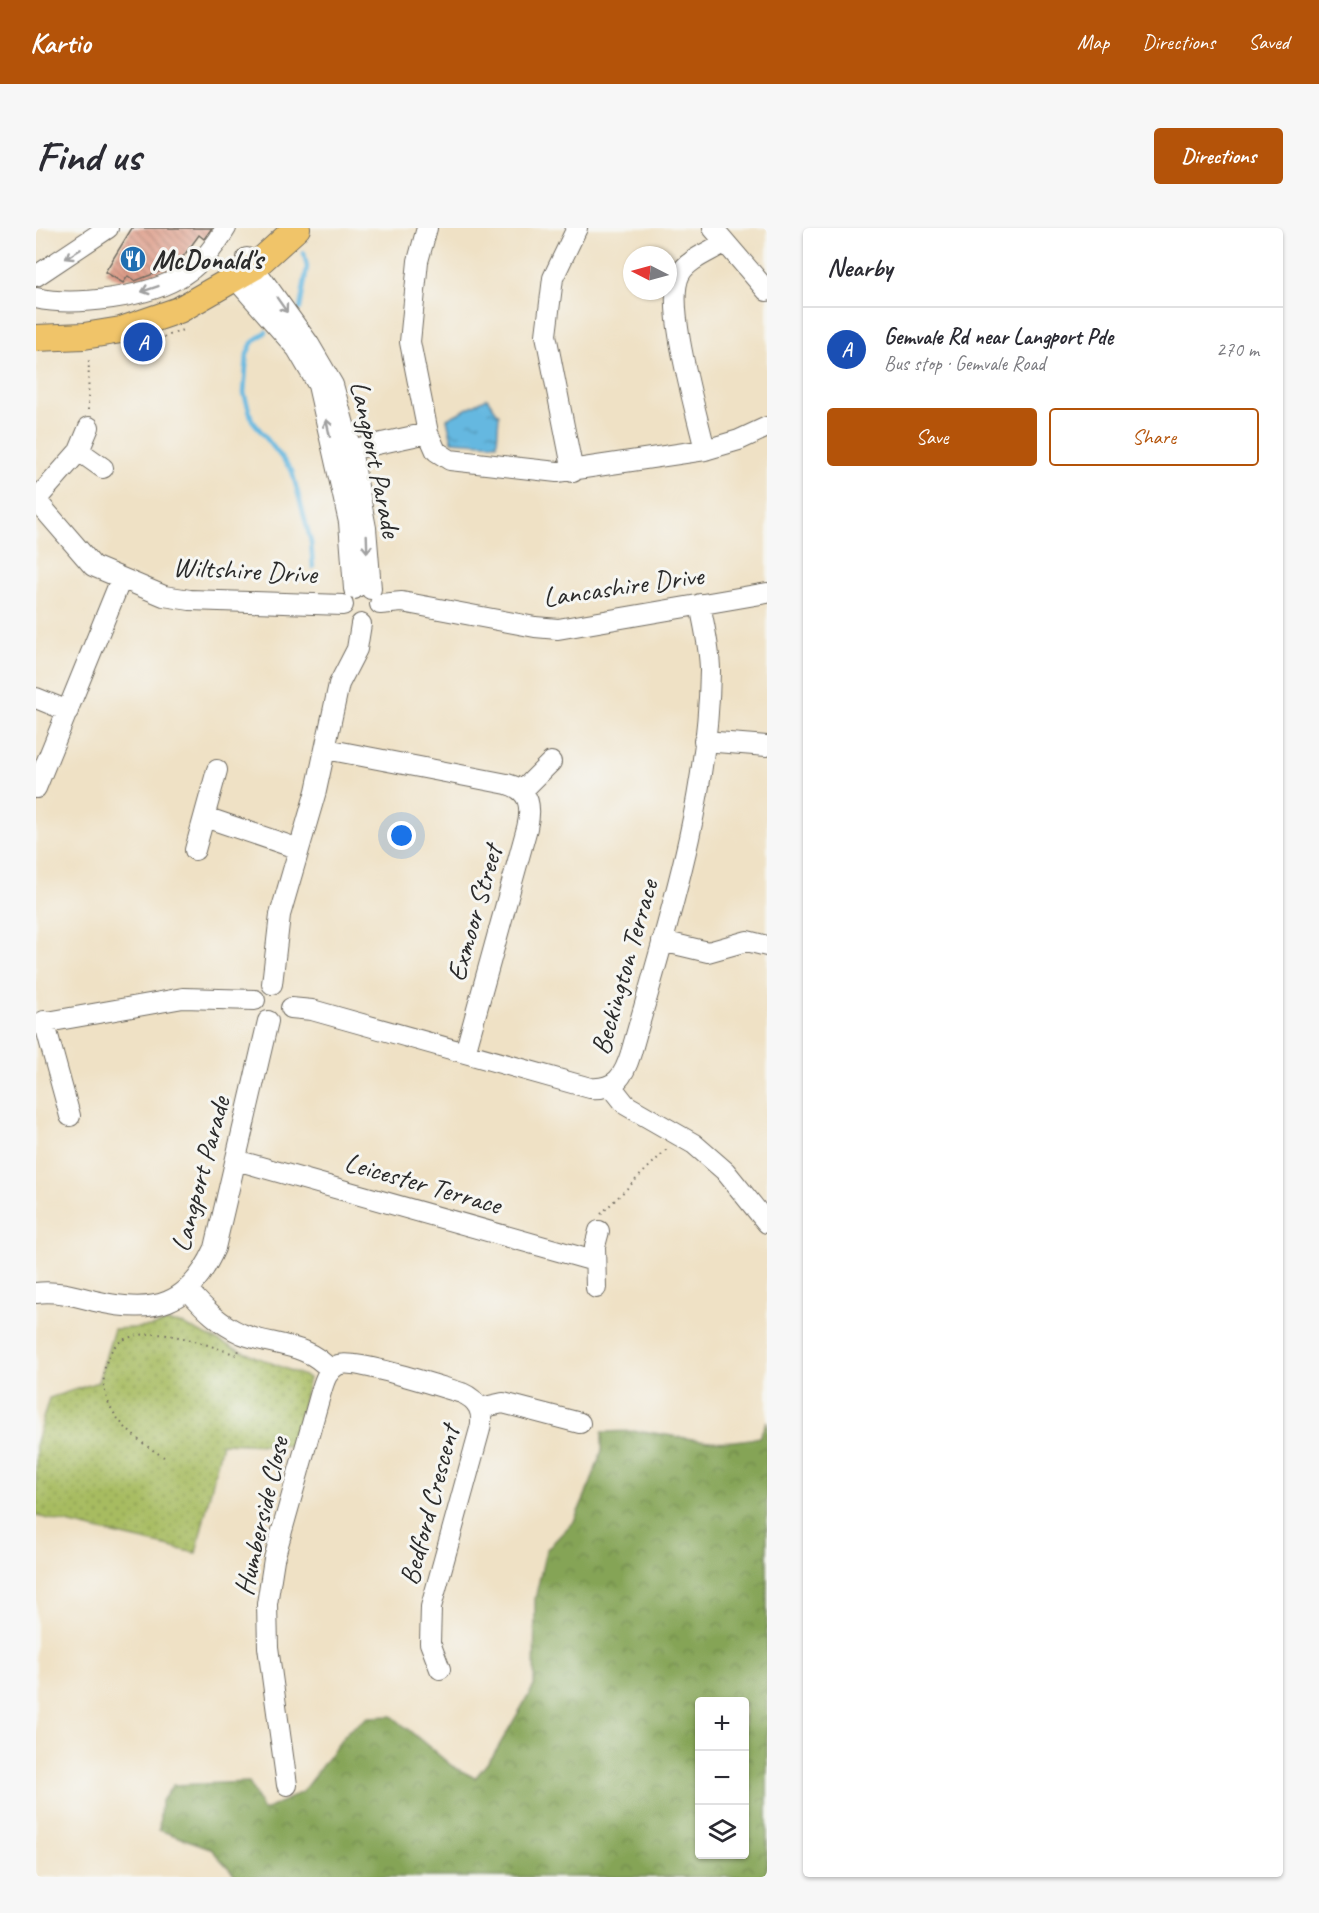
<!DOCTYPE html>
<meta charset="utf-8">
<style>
body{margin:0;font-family:Caveat,sans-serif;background:#f7f7f7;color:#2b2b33}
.controls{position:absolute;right:18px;bottom:18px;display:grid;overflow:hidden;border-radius:6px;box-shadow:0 2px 4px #0004}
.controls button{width:54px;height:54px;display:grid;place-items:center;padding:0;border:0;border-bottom:2px solid #e1e1e2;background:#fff;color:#2b2b33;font:30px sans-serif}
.compass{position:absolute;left:587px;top:18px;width:54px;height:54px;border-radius:50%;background:#fff;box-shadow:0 2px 4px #0004;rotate:276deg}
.you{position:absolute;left:366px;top:608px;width:21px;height:21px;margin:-15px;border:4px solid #fff;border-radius:50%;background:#1a73e8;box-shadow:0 0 0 9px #1a73e833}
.badge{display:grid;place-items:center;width:39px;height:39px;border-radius:50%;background:#b45309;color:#fff;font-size:20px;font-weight:700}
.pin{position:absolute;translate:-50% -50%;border:3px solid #fff;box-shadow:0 2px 6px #0006}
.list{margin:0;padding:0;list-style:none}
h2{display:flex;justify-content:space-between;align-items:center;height:78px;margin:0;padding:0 24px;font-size:26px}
h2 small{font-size:20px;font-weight:400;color:#7c7c81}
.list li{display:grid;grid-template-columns:39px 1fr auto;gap:18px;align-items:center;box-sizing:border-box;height:84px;padding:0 24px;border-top:2px solid #e1e1e2}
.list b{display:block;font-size:22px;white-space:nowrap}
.list p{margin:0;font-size:20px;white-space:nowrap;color:#7c7c81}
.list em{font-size:20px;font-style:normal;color:#7c7c81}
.actions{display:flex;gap:12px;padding:18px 24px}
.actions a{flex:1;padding:14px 0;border:2px solid #b45309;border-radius:6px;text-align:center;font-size:21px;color:#b45309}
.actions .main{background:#b45309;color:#fff}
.icon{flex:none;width:33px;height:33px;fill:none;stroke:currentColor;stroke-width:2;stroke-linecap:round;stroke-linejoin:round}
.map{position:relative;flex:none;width:731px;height:1649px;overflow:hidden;border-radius:6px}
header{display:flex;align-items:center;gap:36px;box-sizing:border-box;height:84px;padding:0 30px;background:#b45309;color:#fff}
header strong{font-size:28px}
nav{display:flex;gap:33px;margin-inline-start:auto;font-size:21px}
.intro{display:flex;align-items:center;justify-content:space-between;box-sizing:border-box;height:144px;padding:0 36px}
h1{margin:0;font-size:42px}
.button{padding:15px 27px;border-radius:6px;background:#b45309;color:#fff;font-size:21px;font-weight:700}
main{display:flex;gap:36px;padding:0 36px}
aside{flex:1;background:#fff;border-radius:6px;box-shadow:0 2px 4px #0004}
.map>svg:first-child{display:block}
.forest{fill:url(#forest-crowns);stroke:#586841;stroke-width:1.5;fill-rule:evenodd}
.park{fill:url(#park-dots);stroke:#697446;stroke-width:1.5}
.water{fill:url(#water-ripples);stroke:#487286;stroke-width:1.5}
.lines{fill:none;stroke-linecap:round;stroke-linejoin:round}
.stream{stroke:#65b8e0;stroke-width:4.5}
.building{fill:url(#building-back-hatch)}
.minor-casing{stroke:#706b61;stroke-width:22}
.major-casing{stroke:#706b61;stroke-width:28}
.path{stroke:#706b61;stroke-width:2;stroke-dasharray:1.5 4.5;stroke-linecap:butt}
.minor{stroke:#fff;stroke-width:20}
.major{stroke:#f0c469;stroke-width:26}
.oneway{stroke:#a0a0a0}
.labels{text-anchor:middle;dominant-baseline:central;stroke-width:6;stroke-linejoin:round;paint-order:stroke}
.poi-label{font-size:28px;font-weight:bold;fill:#2b2b2b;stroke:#f6f6f2;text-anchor:start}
.street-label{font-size:28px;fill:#2b2b2b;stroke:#f6f6f2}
</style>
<header>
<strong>Kartio</strong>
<nav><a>Map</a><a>Directions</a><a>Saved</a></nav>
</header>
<div class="intro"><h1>Find us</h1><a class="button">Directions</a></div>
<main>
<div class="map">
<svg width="731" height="1649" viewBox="0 0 731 1649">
<defs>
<pattern id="forest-crowns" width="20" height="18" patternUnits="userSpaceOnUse" patternTransform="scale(1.5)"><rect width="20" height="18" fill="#85a457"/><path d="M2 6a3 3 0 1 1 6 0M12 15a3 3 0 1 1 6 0" fill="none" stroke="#6d8648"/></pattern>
<pattern id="park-dots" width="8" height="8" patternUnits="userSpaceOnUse" patternTransform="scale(1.5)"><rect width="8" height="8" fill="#a7bc61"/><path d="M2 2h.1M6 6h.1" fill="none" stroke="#889950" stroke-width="1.8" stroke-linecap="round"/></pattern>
<pattern id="water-ripples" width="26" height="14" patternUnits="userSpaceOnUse" patternTransform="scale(1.5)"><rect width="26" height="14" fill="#65b8e0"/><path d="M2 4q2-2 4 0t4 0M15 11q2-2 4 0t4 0" fill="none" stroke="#5396b6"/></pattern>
<pattern id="building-back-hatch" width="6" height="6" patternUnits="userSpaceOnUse" patternTransform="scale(1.5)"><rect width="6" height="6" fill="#de9c88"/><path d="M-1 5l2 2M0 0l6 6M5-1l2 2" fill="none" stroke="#b47f6f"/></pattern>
</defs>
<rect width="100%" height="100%" fill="#f6f6f2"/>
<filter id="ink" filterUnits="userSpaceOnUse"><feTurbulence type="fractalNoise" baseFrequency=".0167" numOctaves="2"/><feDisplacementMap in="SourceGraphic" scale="12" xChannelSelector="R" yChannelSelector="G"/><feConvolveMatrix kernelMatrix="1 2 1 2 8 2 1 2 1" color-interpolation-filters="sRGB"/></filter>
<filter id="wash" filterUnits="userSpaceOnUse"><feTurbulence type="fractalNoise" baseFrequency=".008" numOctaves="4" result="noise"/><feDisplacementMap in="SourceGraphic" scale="24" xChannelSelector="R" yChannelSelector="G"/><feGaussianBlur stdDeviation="1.35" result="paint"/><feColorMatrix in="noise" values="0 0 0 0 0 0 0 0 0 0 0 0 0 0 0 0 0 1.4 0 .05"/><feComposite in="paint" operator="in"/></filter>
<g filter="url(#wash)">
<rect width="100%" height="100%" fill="#efe1c5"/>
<path class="forest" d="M731,1193V1649H201L174,1620L123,1602L125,1574L137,1557L213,1554L227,1583L266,1564L312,1503L332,1489L356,1488L416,1538L439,1550L457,1528L498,1458L499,1371L510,1322L538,1293L555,1254L566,1222V1204C581,1204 597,1202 612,1204C651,1210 685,1219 723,1209ZM664,1474H708V1626H664Z"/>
<path class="park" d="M130,1094L146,1096L198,1120L273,1150L258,1218L186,1215L160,1325L0,1288V1214L13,1170L62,1154L78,1101L115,1099Z"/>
<path class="water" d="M451,170L463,187L461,216L416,213L411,191Z"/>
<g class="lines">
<path class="stream" d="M264,81L271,39L268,25
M230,104L216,115L211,126L208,165L216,192L256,243L275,314L277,339"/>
</g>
<g id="blocks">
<path class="building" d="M96,0H176L168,11L163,7L141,37L99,53L92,48L87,55L69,44Z"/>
</g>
</g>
<g filter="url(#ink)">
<use href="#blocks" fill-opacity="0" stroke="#706b61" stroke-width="1.5"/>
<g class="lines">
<defs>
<path id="minor" d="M391,0L382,33L374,114L392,205L400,223L414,232L521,244L669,222L703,212L731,199
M677,0L731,63
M211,30L273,116L297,157L315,222L330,300L335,361
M0,48L72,0
M198,49L261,121L282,157L313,294L318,361
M0,70C38,79 115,69 147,47C165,36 180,17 190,0
M669,222C661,186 628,76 644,46C652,31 676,23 689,14
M43,223L67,240
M304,224L392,205
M537,244L510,107L517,50L541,0
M0,272L57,338L128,368L154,372L307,377
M0,272L43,223L53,199
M344,376L366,374L499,399L522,401L731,365
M0,470L32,483
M668,513L731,518
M290,521L471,556C494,562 496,579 491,600L429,825
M0,560L85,351
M487,562L515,534
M169,589L263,621
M159,622L181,542
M626,713L672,724L711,713L731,718
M236,756L244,687L280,563L303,456L321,421L325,396
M255,780L276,782L554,860C580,862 588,848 595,825C630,700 672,575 674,443C674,421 668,398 664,376
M8,793L34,888
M0,796L147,770L219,772
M575,858L590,877L658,916L689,943L731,995
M200,932L558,1033
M560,1060L559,1018L563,1003
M152,1062C168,1080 183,1096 206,1106C236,1118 272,1115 294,1142
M0,1065C20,1062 40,1068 59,1073C118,1087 153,1078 179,1020L232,793
M444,1180L467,1175L544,1195
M251,1557L232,1419L231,1376L238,1331L285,1164C288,1154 291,1142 302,1137C317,1130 405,1159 426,1165C442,1172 448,1184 444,1201L395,1379L394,1415L404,1441"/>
<path id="major" d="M0,110L48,108L85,102L143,82L218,39L261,0"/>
</defs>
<use href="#minor" class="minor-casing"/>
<use href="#major" class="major-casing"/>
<path class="path" d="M105,117L150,101
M52,182L53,128
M565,986L631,921
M128,1229C95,1210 58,1178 70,1135C74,1124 78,1116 89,1111C124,1097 168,1116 201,1127L203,1122"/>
<use href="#minor" class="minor"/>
<use href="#major" class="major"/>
</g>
<defs><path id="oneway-shaft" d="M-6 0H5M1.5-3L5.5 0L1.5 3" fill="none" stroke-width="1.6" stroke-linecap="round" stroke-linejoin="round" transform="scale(1.5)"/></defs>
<g class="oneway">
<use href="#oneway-shaft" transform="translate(37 26) rotate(148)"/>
<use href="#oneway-shaft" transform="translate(114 61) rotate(161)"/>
<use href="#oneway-shaft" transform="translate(246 77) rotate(55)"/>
<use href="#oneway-shaft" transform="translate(292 200) rotate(-102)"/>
<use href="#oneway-shaft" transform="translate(331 316) rotate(88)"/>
</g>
</g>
<defs>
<symbol id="restaurant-disc" viewBox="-11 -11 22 22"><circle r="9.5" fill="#1f6fb2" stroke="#f6f6f2"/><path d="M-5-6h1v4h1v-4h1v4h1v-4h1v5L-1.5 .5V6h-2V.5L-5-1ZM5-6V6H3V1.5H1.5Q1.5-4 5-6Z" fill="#fff"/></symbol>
</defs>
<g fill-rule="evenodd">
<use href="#restaurant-disc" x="82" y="16" width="30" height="30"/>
</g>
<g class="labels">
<g class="poi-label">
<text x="116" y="31">McDonald's</text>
</g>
<g class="street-label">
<text transform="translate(340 231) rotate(78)">Langport Parade</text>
<text transform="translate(209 342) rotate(3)">Wiltshire Drive</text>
<text transform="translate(587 358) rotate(-8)">Lancashire Drive</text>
<text transform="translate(438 685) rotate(-74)">Exmoor Street</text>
<text transform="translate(588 739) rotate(-74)">Beckington Terrace</text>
<text transform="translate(164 946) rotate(-75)">Langport Parade</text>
<text transform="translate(387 955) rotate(16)">Leicester Terrace</text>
<text transform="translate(393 1277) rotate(-75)">Bedford Crescent</text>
<text transform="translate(225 1288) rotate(-77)">Humberside Close</text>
</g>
</g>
</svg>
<div class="controls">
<button>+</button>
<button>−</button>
<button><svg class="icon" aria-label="layers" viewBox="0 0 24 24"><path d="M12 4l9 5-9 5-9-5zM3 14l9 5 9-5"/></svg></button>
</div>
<svg class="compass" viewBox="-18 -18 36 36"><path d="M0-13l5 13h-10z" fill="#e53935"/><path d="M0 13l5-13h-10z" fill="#7c7c81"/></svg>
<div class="you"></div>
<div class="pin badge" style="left:107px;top:114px;background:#1a4fb4">A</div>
</div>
<aside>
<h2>Nearby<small></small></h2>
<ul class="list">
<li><span class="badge" style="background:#1a4fb4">A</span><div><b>Gemvale Rd near Langport Pde</b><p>Bus stop · Gemvale Road</p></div><em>270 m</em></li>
</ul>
<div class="actions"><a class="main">Save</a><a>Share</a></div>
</aside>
</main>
